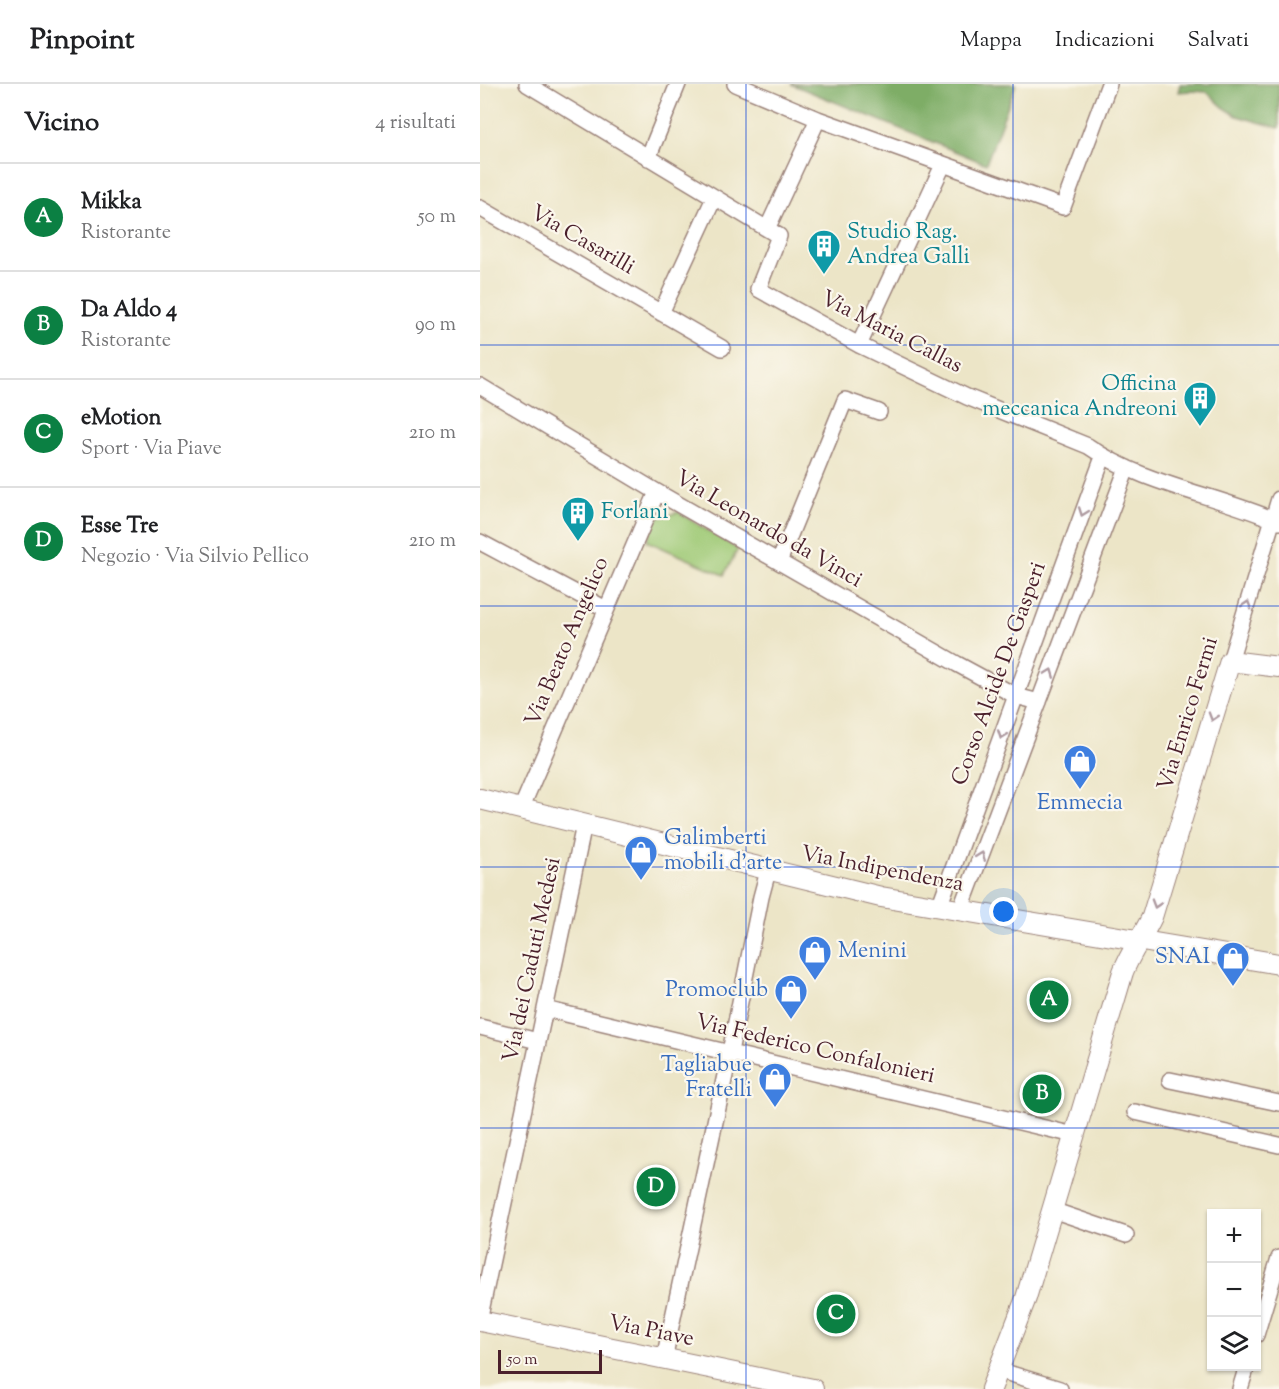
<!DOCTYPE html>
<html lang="it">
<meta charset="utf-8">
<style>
body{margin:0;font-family:"Sorts Mill Goudy",serif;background:#f2f2f2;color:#202124}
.controls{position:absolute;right:18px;bottom:18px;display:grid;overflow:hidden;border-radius:0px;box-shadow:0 2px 4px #0004}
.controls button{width:54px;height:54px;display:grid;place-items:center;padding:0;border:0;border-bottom:2px solid #e0e0e0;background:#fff;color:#202124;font:30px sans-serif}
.scale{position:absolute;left:18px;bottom:15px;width:104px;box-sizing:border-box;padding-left:6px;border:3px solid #4a1f2b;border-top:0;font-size:16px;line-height:21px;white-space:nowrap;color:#4a1f2b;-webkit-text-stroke:4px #fbf7ec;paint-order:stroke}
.you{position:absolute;left:524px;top:828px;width:21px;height:21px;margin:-15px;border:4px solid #fff;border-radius:50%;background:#1a73e8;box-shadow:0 0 0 9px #1a73e833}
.badge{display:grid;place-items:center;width:39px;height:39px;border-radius:50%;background:#0b8043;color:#fff;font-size:20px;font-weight:700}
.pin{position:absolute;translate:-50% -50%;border:3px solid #fff;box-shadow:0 2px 6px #0006}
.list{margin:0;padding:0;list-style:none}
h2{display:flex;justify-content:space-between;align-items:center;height:78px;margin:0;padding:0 24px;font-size:26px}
h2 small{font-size:20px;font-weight:400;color:#757577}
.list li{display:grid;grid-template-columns:39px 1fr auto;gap:18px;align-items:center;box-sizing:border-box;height:108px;padding:0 24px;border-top:2px solid #e0e0e0}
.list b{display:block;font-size:22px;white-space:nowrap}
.list p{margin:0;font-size:20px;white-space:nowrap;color:#757577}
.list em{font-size:20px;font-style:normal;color:#757577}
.icon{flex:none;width:33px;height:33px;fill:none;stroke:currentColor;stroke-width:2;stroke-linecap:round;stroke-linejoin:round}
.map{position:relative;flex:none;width:799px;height:1305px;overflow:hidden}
header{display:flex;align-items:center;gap:36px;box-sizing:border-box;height:84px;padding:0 30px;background:#fff;border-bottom:2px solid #e0e0e0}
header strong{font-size:28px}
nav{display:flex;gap:33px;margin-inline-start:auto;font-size:21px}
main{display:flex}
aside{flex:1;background:#fff}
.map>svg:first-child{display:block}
.green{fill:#9ec975;stroke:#747450;stroke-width:1.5}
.forest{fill:#7ead66;stroke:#646648;stroke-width:1.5}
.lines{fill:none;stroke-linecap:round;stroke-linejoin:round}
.minor-casing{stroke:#9b8279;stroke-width:18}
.tertiary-casing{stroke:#9b8279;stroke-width:22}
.minor{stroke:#fff;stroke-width:15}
.tertiary{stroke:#fff;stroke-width:20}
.oneway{stroke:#ae9aa0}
.grid{fill:none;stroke:#1d4ed8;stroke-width:1.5;stroke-opacity:0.55}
.labels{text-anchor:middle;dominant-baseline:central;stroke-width:4.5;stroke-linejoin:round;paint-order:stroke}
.culture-label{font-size:22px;fill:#0d838f;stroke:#fbf7ec;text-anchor:start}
.street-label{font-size:22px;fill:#4a1f2b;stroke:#fbf7ec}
.shop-label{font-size:22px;fill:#366cbe;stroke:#fbf7ec;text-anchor:end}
</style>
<header>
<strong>Pinpoint</strong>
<nav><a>Mappa</a><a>Indicazioni</a><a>Salvati</a></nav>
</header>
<main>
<aside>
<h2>Vicino<small>4 risultati</small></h2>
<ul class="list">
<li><span class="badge">A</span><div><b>Mikka</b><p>Ristorante</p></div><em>50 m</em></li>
<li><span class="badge">B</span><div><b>Da Aldo 4</b><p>Ristorante</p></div><em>90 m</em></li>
<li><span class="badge">C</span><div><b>eMotion</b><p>Sport · Via Piave</p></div><em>210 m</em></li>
<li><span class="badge">D</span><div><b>Esse Tre</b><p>Negozio · Via Silvio Pellico</p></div><em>210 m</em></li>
</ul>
</aside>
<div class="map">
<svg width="799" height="1305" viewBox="0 0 799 1305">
<rect width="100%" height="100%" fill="#fbf7ec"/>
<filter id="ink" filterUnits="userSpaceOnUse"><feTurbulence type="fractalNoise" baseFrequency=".0167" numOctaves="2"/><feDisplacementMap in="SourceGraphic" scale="12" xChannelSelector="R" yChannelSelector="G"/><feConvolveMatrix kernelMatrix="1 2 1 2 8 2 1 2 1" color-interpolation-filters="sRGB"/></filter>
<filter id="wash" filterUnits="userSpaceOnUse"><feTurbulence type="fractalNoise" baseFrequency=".008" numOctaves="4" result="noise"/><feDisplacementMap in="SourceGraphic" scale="24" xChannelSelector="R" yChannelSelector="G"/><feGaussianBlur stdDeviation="1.35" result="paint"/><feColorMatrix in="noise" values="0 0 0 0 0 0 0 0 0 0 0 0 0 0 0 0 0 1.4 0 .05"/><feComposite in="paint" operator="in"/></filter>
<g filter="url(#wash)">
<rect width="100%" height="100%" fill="#ece5c7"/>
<path class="green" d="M198,428L258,465L244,491L167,457L176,435Z"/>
<path class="forest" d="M311,0H536L506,80Z
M700,0H799V44L757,32L743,23L727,8L711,7L698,8Z"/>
</g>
<g filter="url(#ink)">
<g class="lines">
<defs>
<path id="minor" d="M47,0L299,152L278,205L379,261L487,313L608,362C663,401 738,411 799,438
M255,0L338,35L583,123L629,0
M168,74L198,0
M0,124L242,264
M287,145L338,35
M181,229L234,114
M379,261L463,81
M0,302L177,408L477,580L536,612L559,618
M0,458L126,525
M299,478L365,316L399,328
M750,577L799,415
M41,725L177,408
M459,823L623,373
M480,827L647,384
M65,925L594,1051
M0,943L58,957
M690,996L799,1019
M655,1028L799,1061
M572,1126L646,1151
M0,1232L104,741
M776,1251L799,1174
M184,1275L250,968L281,813L288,787
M518,1286L580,1305
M760,1305L767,1282"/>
<path id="tertiary" d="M0,715L401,813L799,880
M0,1237L333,1305
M511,1305L546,1214L643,888C650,869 663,852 672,833L750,577L799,583"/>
</defs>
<use href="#minor" class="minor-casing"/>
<use href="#tertiary" class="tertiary-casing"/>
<use href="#minor" class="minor"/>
<use href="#tertiary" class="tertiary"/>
</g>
<defs><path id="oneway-chevron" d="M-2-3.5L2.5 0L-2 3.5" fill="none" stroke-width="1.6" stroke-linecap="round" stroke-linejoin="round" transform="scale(1.5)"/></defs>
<g class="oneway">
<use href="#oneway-chevron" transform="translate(603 428) rotate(110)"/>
<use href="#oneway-chevron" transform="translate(767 521) rotate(-73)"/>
<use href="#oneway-chevron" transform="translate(570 589) rotate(-69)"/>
<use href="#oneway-chevron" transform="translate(733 633) rotate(107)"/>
<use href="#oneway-chevron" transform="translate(522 651) rotate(110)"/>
<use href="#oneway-chevron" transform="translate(501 772) rotate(-69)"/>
<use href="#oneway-chevron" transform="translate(676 820) rotate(107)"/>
</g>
</g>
<path class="grid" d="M266,0V1305M533,0V1305M0,261H799M0,522H799M0,783H799M0,1044H799"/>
<defs>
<symbol id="building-pin" viewBox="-11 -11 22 30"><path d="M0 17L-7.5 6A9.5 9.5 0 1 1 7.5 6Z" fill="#0f9aa8" stroke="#fbf7ec"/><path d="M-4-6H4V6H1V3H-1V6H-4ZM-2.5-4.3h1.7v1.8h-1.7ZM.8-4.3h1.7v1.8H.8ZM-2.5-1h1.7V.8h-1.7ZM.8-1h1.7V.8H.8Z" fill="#fff"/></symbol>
<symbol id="shop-pin" viewBox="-11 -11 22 30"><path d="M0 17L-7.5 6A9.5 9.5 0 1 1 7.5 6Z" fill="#3f7fe0" stroke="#fbf7ec"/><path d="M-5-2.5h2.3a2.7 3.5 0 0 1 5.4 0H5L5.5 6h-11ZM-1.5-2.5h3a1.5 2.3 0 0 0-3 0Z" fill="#fff"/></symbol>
</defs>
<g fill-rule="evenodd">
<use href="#building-pin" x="325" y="143" width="38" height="52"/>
<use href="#building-pin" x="701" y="295" width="38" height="52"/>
<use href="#building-pin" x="79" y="410" width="38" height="52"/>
<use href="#shop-pin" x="581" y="658" width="38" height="52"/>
<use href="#shop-pin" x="142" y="749" width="38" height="52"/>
<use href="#shop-pin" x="316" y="849" width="38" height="52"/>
<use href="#shop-pin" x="734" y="855" width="38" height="52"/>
<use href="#shop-pin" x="292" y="888" width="38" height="52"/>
<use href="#shop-pin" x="276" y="976" width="38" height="52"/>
</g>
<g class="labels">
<g class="culture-label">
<text x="367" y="149">Studio Rag.<tspan x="367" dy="25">Andrea Galli</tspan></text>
<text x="697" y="301" text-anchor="end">Officina<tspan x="697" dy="25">meccanica Andreoni</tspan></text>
<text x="121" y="429">Forlani</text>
</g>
<g class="street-label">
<text transform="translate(102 157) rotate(30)">Via Casarilli</text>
<text transform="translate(411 249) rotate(27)">Via Maria Callas</text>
<text transform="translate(288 446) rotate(30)">Via Leonardo da Vinci</text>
<text transform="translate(88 558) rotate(-67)">Via Beato Angelico</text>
<text transform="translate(520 590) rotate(-70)">Corso Alcide De Gasperi</text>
<text transform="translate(709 630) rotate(-73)">Via Enrico Fermi</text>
<text transform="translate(402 786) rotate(11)">Via Indipendenza</text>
<text transform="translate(53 876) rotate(-78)">Via dei Caduti Medesi</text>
<text transform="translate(335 966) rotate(13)">Via Federico Confalonieri</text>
<text transform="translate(171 1248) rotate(11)">Via Piave</text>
</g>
<g class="shop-label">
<text x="600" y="720" text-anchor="middle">Emmecia</text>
<text x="184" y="755" text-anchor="start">Galimberti<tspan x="184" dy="25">mobili d'arte</tspan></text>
<text x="358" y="868" text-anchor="start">Menini</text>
<text x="730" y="874">SNAI</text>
<text x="288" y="907">Promoclub</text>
<text x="272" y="982">Tagliabue<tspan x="272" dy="25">Fratelli</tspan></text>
</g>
</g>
</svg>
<div class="controls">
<button>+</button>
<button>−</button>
<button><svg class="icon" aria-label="layers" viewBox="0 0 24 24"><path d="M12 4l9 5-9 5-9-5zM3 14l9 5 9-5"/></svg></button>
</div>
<div class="scale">50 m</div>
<div class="you"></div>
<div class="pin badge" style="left:569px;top:916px">A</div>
<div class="pin badge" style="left:562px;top:1010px">B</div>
<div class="pin badge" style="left:356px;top:1230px">C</div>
<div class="pin badge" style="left:176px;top:1103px">D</div>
</div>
</main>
